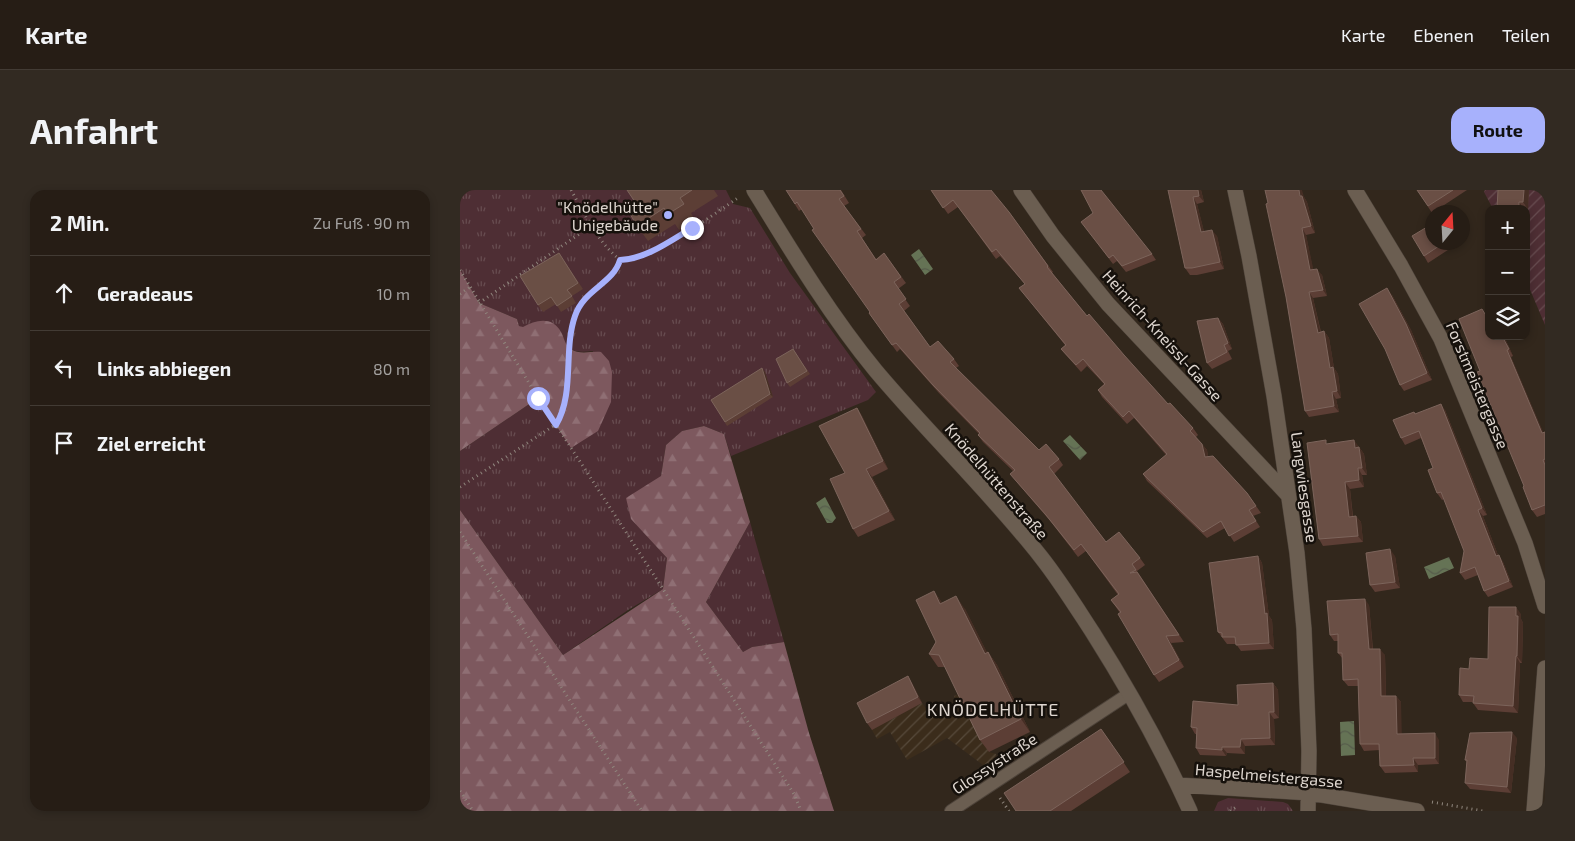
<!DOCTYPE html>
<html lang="de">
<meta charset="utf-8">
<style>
body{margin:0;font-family:"Exo 2",sans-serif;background:#322a22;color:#f1f3f6}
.controls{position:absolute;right:15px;top:15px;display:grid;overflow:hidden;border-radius:10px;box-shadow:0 2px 8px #0003}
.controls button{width:45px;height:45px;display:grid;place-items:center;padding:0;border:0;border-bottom:1px solid #423b34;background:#261d15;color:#f1f3f6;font:25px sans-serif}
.compass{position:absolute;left:965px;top:15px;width:45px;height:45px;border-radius:50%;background:#261d15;box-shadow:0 2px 8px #0003;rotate:18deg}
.stop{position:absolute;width:15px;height:15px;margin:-11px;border:4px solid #a7b1fc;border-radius:50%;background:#fff}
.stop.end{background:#a7b1fc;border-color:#fff;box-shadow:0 1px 5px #0008}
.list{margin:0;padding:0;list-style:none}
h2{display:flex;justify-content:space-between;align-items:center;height:65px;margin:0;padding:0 20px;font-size:21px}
h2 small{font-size:16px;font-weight:400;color:#a4a2a0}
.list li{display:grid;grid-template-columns:32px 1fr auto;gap:15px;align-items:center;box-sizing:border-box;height:75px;padding:0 20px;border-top:1px solid #423b34}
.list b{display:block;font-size:19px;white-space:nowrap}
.list em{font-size:16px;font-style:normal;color:#a4a2a0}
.icon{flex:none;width:28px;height:28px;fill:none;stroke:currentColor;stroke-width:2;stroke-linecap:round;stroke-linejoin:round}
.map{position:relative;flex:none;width:1085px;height:621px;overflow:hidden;border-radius:15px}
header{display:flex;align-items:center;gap:30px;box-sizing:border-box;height:70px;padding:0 25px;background:#261d15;border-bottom:1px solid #423b34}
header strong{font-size:24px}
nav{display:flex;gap:28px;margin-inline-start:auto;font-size:18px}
.intro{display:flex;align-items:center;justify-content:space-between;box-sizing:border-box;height:120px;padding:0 30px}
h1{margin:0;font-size:35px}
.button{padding:12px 22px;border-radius:15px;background:#a7b1fc;color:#111;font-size:18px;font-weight:700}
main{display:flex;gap:30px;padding:0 30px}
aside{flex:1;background:#261d15;border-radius:15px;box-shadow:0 2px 8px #0003}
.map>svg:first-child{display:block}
.industrial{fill:url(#industrial-furrows)}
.grass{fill:url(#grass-tufts)}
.forest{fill:url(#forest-firs)}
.garden{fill:url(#garden-furrows)}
.water{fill:url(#water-waves)}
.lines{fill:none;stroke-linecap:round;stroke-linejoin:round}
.lane-casing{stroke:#4d433a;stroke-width:14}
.street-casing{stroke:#4d433a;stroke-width:16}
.path{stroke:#90877e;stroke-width:3;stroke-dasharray:1 4;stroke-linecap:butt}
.lane{stroke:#6b5e51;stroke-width:12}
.street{stroke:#6b5e51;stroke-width:15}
.wall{fill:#5c3e35}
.shaded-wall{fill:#452e24}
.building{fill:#6a4f45;stroke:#7c645b}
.route{stroke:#a7b1fc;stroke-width:6}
.poi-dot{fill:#a7b1fc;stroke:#16110c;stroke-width:2}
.labels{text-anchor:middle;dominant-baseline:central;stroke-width:5;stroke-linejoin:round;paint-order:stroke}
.poi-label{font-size:16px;fill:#ded6cf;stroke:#16110c;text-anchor:end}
.street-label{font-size:16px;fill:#ded6cf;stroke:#16110c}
.neighbourhood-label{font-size:18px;letter-spacing:1px;fill:#ded6cf;stroke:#16110c}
</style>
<header>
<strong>Karte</strong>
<nav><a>Karte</a><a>Ebenen</a><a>Teilen</a></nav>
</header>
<div class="intro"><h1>Anfahrt</h1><a class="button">Route</a></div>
<main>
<aside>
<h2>2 Min.<small>Zu Fuß · 90 m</small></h2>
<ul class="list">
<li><svg class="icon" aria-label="ahead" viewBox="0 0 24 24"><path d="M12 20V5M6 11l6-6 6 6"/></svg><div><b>Geradeaus</b></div><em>10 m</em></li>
<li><svg class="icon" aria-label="left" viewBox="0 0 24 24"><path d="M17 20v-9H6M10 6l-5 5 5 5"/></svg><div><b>Links abbiegen</b></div><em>80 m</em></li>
<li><svg class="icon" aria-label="arrive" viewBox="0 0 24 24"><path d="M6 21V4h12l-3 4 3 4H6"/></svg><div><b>Ziel erreicht</b></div></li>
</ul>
</aside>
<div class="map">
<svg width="1085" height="621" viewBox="0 0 1085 621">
<defs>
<pattern id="industrial-furrows" width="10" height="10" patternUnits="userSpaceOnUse" patternTransform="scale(1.25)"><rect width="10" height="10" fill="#3b2c1b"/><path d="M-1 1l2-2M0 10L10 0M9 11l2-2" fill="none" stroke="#574a3b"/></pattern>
<pattern id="grass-tufts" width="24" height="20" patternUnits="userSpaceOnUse" patternTransform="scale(1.25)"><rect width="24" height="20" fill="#4e2e34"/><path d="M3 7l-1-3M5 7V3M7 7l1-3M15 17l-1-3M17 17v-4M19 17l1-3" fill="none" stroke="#674c50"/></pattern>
<pattern id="forest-firs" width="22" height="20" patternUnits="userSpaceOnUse" patternTransform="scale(1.25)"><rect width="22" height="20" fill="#7d585e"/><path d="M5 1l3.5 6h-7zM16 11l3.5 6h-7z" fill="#8f6f74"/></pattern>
<pattern id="garden-furrows" width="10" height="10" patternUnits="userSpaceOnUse" patternTransform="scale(1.25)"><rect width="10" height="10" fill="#4e2e34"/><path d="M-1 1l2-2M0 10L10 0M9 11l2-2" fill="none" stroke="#674c50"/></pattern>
<pattern id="water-waves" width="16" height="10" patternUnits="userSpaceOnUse" patternTransform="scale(1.25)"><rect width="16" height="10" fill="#657355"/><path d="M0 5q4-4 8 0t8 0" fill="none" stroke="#565c4b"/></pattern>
</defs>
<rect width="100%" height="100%" fill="#32271c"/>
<path class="industrial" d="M500,504L529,562L536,564L533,584L531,581L487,548L447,570L430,542L417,549L412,540L462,513L467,520L475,526H484L495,524L499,521L494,506Z"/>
<path class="grass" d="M0,0H266L273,14L290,18L330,83L416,202L408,210L271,266L264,244L244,236L222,241L206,255L201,286L172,329L207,368L203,399L168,420L103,465L0,320V261L78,208L112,258L133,161C116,163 106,162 102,144L72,133L64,138L59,136L57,129L19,113L0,81Z
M290,332L324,452L292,457L283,462L246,412Z
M768,608L823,612L828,614L833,621H754L758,612Z"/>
<path class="forest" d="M0,80L19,113L57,129L59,136L63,137C76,130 92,126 101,142C105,149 104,154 111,159C119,165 131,161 141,162L149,171L152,182L151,212L138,241L111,258L78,208L0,261Z
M244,236L264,244L290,332L246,412L283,462L292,457L324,452L349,543L374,621H0V320L103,465L203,399L207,368L171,329L166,308L201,286L206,255L222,241Z"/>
<path class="garden" d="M1025,0H1085V135L1066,90V19H1033L1024,2Z"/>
<path class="water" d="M459,59L473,79L465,85L451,65Z
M610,245L627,263L620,270L603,251Z
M365,307L376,328L372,333H367L356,313Z
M989,367L994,378L969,389L964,377Z
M894,531L895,565L881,566L880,532Z"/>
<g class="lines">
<defs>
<path id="lane" d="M491,621L670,503"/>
<path id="street" d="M294,0C332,62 370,125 416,181C469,244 530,302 581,367C600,391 616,417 633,443C669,500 702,559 730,621
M561,0L593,46L648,114L828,305
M775,0L789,66L814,206L837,363L844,439L849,561L848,621
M895,0L941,76L981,149L1065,353L1085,416
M718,595L850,603L957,621
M1074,621L1085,478"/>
</defs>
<use href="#lane" class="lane-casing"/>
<use href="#street" class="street-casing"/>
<path class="path" d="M111,0C125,25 138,52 160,70
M0,80L72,198L203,399L334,604L341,621
M0,104L10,97
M19,113L131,36
M0,297L95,235C115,203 103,160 115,126C124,99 152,94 160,70C195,69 249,27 278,8
M0,342L182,621
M0,601L13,621
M540,608L549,621
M972,612L1023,621
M770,621L776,617"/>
<use href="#lane" class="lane"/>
<use href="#street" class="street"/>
</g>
<path class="wall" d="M167,0H254L258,6L231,23L235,30L219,40L215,34L188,51L177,36L175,12Z
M326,0H381L389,13L384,16L406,45L402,48L416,69L424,63L446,93L438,99L450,116L444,121L470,157L494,169L499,176L496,178L579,260L599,269L603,275L594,284L646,352L680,368L685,375L677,381L724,452L711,453L724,477L699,492L694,485L660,423L651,410L658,405L626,361L618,367L591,332L555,290L550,284L553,281L523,252L518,245L519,244L478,202L440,159L437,162L409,123L410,122L354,39L342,19L339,21Z
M471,0L533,4L549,22L593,82L592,83L627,126L708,214L733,238L738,245L736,247L747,260L748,267L787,303L801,323L793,326L800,337L774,352L765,338L747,348L687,291L683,284L706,265L674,228L667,234L642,207L638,200L644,194L627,176L621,182L606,165L601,159L605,155L559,98L565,94L540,66L536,69L498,17L488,24Z
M708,0H741L744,12L737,14L744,42L757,46L764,79L737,85H730L725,78Z
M957,0H1007L972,23Z
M1069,0L1068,19H1037Z
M844,7L847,12L855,43L846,45L853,80L862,85L867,106L853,108L861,142L864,141L869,148L874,178L878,184L881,208L876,209L879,222L849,227L845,221L826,107L808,13Z
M633,23L692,64L696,70L666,82L657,71L653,74L621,32Z
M972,52H992L994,56L968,73L964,66Z
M99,63L123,99L112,106L116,113L101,122L96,114L83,122L78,115Z
M932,105L951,140L972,190L944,201L940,195Z
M1022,119L1025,124L1029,146H1044L1053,166L1051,167L1083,243L1085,242V324L1077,327L1072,320L1064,296L1020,181Z
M758,128L763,134L772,159L768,161L772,169L752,179L747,173Z
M333,159L350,184L330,197L327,193Z
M302,178L305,182L313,207L267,236L251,210Z
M397,218L402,226L428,279L412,287L435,330L398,347L393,339L385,283Z
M985,220L1027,325L1023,326L1038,365L1043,372L1053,397L1028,407L1024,401L1018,385L1005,390L1000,383L1004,361L984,309L982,310L977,303L973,278L961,248L945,255L941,248L954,222L956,224Z
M868,254L899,257L904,264L907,285H902L904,297L890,299L893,326H896L901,332L903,352L863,356L859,349Z
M798,366L802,373L809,426L812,430L814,459L781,461L776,454H767L758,442Z
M935,366L940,398L915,402L910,395Z
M474,401L482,413L505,419L527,463L528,462L537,475L570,542L529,562L520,550L485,477H478L469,464L476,452Z
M909,415L913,459L925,465L926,506H936L941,512V544L979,550V574L958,575V582L925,583L920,576V560L904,561L900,554L898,496H888L883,490V469L878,463V451H874L870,445Z
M1061,424V429L1063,433L1062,473H1060L1058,523L1018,520L1013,513V512H1003L999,505L1009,479L1028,469Z
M448,486L452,493L462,513L412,540L407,533Z
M813,493L818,500L819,528L814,529L815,555L785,556V564L767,563L766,566L740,565L736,558V544H735L731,537L778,515Z
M641,539L670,582L611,621H556Z
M1057,548L1051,603L1010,599L1005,593L1007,572L1005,570Z"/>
<path class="shaded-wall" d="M738,0H741L744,12L739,6Z
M839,0H842L844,7L847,12L855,43L851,36Z
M1064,0H1069L1068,19L1063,12Z
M733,7L737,14L746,49L741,42Z
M1059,12L1064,19H1059Z
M842,38L846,45L855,87L850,80Z
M752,40L757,46L764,79L760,72Z
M857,79L862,85L867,106L863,100Z
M927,98L932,105L951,140L972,190L967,183Z
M849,102L853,108L862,149L858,143Z
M758,128L763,134L772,159L768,153Z
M864,141L869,148L874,178L878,184L881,208L877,201L870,178Z
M1042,146H1044L1053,166L1049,159Z
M1047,160L1051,167L1085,246L1082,243Z
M302,178L305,182L313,207L310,204Z
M872,202L876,209L879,222L874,216Z
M981,214L985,220L1027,325L1022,318Z
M397,218L402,226L428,279L423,271Z
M894,250L899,257L900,264L895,258Z
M742,254L747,260L749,274L745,267Z
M899,257L904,264L907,285L902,278Z
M898,278L902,285L904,297L899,290Z
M406,279L412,287L435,330L429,321Z
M885,292L890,299L893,333L889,327Z
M1018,320L1023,326L1041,373L1036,366Z
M896,326L901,332L903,352L898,346Z
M930,359L935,366L940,398L935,392Z
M1039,365L1043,372L1053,397L1049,391Z
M798,366L802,373L809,426L812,430L814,459L809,453Z
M474,401L483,414H480Z
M496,406L505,419L534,476L525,464Z
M905,409L909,415L913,465L909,459Z
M1056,417L1061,424V429L1063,433L1062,473L1057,466Z
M706,446L711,453L724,477L719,470Z
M920,459L925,465L926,512L921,506Z
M528,462L537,475L570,542L561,529Z
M1056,466L1060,473L1058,523L1053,516Z
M448,486L452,493L462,513L458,507Z
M813,493L818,500L819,528L814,522Z
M936,506L941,512L942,550L937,544Z
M809,522L814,529L815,555L810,548Z
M1052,542L1057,548L1051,603L1047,597Z
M975,543L979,550V574L975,568Z
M781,549L785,556V564L780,557Z
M762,557L767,563L766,566L762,560Z
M953,568L958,575V582L954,575Z"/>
<path class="building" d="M167,0H232L220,8L224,14L208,24L204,18L177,36L166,17L175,12Z
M326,0H380L384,6L379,9L401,39L397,41L416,70L424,63L441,87L434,92L446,109L439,114L470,157L478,151L494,169L490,172L579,260L586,254L599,269L589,277L646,352L659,342L680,368L672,374L676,380L670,383L677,382L719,445L706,446L719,470L694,485L658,424L661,422L651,410L659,404L621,354L614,360L586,325L550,284L555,280L518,245L520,243L473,195L436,153L432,155L409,123L410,122L352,40L354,39L337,12L335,14Z
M471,0H531L549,22L588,76L587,77L627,126L629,124L664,165L708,214L710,213L733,238L730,241L742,254L745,267L753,266L787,303L796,316L789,320L796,331L769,346L761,331L743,342L683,284L707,264L669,221L663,227L638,200L645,194L623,169L616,175L601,159L606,155L559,98L565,94L536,59L532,62L493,10L483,18Z
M621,0H641L692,64L662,76L653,65L649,68L621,32L633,23Z
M708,0H738L739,6L733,7L741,42L752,40L760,72L732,78H725Z
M805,0H839L840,6H842L851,36L842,38L850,80L857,79L863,100L849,102L858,143L864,141L870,178L873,177L877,201L872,202L874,216L845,221L826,107L806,14L808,13Z
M957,0H993L968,16Z
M1038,0H1064L1063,12H1059V19H1037Z
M972,34V52H985L964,66L952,46Z
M99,63L118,93L107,100L112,106L97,116L91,107L78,115L60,86Z
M927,98L946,134L967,183L940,195L925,159L899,114Z
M1022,119L1025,124L1029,122V146H1042L1049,159L1047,160L1082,243L1085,242V269L1083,270L1085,275V315L1072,320L1063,297L1064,296L1017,182L1020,181L999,129Z
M758,128L768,153L764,155L767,162L747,173L737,131Z
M333,159L347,181L327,193L316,169Z
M302,178L310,204L265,232L251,210Z
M981,214L1022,318L1018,320L1036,366L1039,365L1049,391L1024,401L1015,377L1000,383L1004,361L981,302L977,303L968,280L973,278L959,241L941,248L933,230L954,222L955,224Z
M397,218L423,271L406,279L429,321L393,339L370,289L385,283L359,236Z
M866,250V254L894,250L895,258L899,257L902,278H898L899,290L885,292L889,327L896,326L898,346L859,349L847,253Z
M930,359L935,392L910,395L906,363Z
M798,366L805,424L807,423L809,453L776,455L775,447H762V443L758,442L749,373Z
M474,401L480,414L496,406L525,464L528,462L561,529L520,550L479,465L469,464L476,452L456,410Z
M905,409L909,459H920L921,506H936L937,544L975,543V568H953L954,575L920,576L919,554H900L898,489L883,490L882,463H878V444L870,445L867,411Z
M1029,417H1056V426H1058L1057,466H1056L1053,516L1013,513L1014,506L999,505L1000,478L1009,479L1010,468L1028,469Z
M448,486L458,507L407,533L397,513Z
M813,493L814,522H809L810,548L781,549L780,557H762V560L736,558L737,538L731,537L733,511L778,515L777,495Z
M641,539L664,572L590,621H556L544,603Z
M1052,542L1047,597L1005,593L1007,570H1005L1010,543Z"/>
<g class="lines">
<path class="route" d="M78,208L96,235C115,203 103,160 115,126C124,99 153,94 160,70C186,69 210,51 232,38"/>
</g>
<circle class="poi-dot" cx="208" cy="25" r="5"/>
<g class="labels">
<g class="poi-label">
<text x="198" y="16">"Knödelhütte"<tspan x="198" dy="18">Unigebäude</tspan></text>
</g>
<g class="street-label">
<text transform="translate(703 145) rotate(48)">Heinrich-Kneissl-Gasse</text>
<text transform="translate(1018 195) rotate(67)">Forstmeistergasse</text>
<text transform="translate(537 291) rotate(49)">Knödelhüttenstraße</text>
<text transform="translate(845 297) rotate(82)">Langwiesgasse</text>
<text transform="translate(534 573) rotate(-33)">Glossystraße</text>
<text transform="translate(809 585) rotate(5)">Haspelmeistergasse</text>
</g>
<g class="neighbourhood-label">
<text x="533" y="519">KNÖDELHÜTTE</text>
</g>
</g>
</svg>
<div class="controls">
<button>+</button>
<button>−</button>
<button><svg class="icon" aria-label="layers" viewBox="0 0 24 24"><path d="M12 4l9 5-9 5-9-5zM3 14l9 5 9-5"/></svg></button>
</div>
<svg class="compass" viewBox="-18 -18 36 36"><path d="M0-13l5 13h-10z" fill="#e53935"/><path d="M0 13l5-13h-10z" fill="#a4a2a0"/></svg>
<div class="stop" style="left:78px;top:208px"></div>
<div class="stop end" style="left:232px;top:38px"></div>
</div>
</main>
